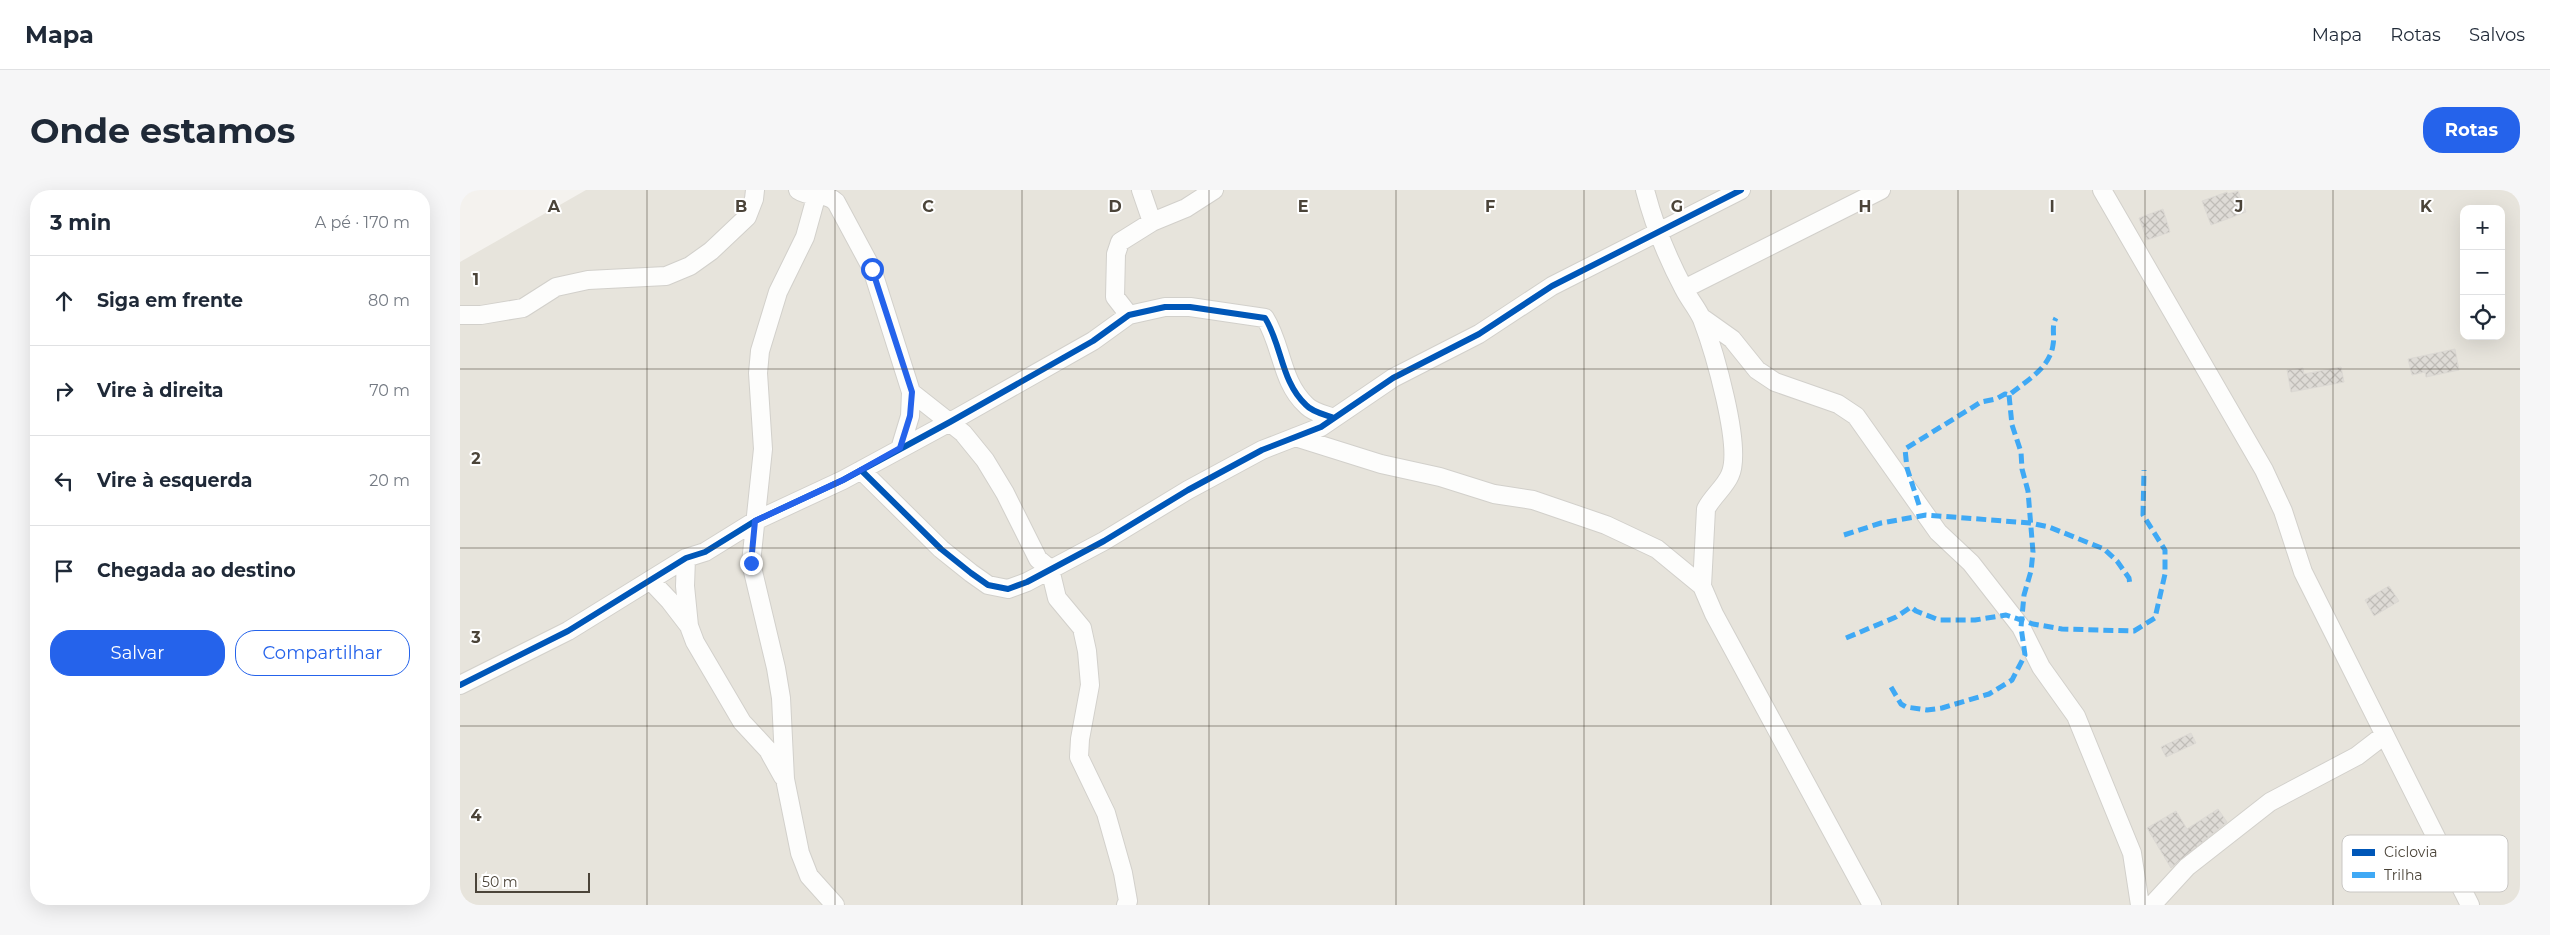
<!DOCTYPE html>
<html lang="pt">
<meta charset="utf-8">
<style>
body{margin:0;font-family:Montserrat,sans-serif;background:#f6f6f7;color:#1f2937}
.controls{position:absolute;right:15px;top:15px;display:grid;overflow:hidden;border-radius:10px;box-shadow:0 5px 20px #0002}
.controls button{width:45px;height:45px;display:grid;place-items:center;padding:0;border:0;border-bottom:1px solid #e0e1e3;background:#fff;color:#1f2937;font:25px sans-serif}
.scale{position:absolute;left:15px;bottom:12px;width:115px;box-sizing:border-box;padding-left:5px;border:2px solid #4b4439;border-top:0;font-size:14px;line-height:18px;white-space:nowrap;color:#4b4439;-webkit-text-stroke:4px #fff;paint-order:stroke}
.stop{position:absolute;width:15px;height:15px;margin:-11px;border:4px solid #2563eb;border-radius:50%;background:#fff}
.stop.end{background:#2563eb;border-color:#fff;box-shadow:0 1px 5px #0008}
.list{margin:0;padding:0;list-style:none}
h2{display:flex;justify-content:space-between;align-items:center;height:65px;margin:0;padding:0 20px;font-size:21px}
h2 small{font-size:16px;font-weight:400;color:#747a83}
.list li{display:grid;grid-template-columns:32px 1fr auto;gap:15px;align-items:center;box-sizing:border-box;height:90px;padding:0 20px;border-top:1px solid #e0e1e3}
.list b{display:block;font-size:19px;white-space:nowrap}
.list em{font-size:16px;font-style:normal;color:#747a83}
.actions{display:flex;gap:10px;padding:15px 20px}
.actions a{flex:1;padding:11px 0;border:1px solid #2563eb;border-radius:20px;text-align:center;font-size:18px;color:#2563eb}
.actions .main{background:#2563eb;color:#fff}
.icon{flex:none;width:28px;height:28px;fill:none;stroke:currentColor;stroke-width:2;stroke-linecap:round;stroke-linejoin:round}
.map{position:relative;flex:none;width:2060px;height:715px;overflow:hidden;border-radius:20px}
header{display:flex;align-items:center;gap:30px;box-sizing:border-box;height:70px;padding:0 25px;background:#fff;border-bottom:1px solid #e0e1e3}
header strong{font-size:24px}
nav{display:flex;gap:28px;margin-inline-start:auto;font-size:18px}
.intro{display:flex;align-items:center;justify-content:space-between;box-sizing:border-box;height:120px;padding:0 30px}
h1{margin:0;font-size:35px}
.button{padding:12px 22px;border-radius:20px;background:#2563eb;color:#fff;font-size:18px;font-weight:700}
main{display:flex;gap:30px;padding:0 30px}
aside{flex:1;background:#fff;border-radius:20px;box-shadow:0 5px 20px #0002}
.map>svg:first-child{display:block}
.residential{fill:#e7e4dc;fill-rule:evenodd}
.building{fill:url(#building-cross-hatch);stroke:#dcd9d4}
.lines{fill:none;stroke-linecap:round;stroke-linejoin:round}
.minor-casing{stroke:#d2d0cb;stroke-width:20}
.minor{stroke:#fdfdfc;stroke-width:18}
.quiet{stroke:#3fa9f5;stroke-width:5;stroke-dasharray:10 5;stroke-linecap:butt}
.cycleway-casing{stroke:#fff;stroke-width:9}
.cycleway{stroke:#0057b8;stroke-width:6}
.route{stroke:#2563eb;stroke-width:6}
.grid{fill:none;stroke:#4b4439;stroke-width:1;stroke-opacity:0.55}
.key{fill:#fff;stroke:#c9c7c4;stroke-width:1}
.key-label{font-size:14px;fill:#4b4439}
.grid-label{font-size:16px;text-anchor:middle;font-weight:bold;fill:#4b4439;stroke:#fff;stroke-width:4;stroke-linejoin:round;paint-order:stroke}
</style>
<header>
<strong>Mapa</strong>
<nav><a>Mapa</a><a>Rotas</a><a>Salvos</a></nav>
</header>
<div class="intro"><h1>Onde estamos</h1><a class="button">Rotas</a></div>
<main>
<aside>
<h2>3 min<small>A pé · 170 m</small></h2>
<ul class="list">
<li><svg class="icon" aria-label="ahead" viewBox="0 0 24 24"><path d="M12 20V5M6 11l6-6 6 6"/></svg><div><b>Siga em frente</b></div><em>80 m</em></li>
<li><svg class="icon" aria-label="right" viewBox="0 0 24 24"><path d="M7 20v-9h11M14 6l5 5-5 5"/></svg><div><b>Vire à direita</b></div><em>70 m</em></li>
<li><svg class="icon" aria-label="left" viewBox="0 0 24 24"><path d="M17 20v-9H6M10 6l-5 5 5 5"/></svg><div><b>Vire à esquerda</b></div><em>20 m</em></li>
<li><svg class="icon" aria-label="arrive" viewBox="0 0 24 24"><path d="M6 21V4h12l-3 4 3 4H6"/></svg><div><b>Chegada ao destino</b></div></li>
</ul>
<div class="actions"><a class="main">Salvar</a><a>Compartilhar</a></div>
</aside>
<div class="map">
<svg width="2060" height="715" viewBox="0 0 2060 715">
<defs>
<pattern id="building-cross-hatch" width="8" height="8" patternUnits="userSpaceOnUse" patternTransform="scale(1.25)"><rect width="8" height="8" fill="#dedbd6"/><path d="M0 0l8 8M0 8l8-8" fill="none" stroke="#c0bdb8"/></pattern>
</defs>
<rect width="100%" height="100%" fill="#f4f2ee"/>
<path class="residential" d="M126,0H2060V715H0V72ZM2004,19H2041V146H2004Z"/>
<path class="building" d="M1778,1L1786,22L1751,35L1742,11L1767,2L1768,4Z
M1703,19L1710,42L1687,50L1679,28Z
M1995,159L1999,180L1966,187L1965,182L1952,185L1948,169Z
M1881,177L1884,192L1831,202L1827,180L1843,178L1844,184Z
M1929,396L1939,411L1914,426L1905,410Z
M1731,543L1736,553L1706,567L1701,557Z
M1758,619L1767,632L1711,678L1687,638L1716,621L1727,639Z"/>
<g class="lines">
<defs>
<path id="minor" d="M338,0C351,9 364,1 376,12L412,79L451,202L450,226L440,259
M358,0L345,47L318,102L300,161L298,183L303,259L291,373L316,478L321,508L325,589L340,663L349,686L375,715
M681,0L692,32
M1185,0C1194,35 1207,67 1224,99C1229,109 1237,118 1242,129C1253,158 1283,257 1270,285C1265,297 1252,307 1246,319L1242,396L1254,424L1412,715
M1642,0L1804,280L1823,321L1843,382L2010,715
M1224,99L1421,0
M0,125H21L63,118L96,97L128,90L206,86L230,76L251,61L287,27L294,9L295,0
M669,125L655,107L656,64L660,52L692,32L726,18L754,0
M1241,127L1272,149L1297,180L1315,192L1378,214L1396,226L1478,342L1511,373L1561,437L1581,477L1616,526L1672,663L1680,715
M451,202L503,243L525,270L545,303L578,369L590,379L597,408L622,438L627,461L630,495L620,549L619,567L646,623L663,683L668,711L666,715
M835,247L921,274L980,287L1034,304L1073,310L1146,335L1197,359L1242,396
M401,280L481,359L511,383L528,395L548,399L567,392L644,351L728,300L802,260L861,237L933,188L1019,144L1092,96L1281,0
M226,368L225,396L229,436
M191,391L209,410L229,436L235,452L282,532L308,560L323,587
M0,495L108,441L226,368L245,362L295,331L383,290L490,232L633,151L669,125L705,117H730L805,128C822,155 821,192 846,215C852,222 866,225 874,228
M1692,715L1727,677L1810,612L1897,566L1923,546"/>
</defs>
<use href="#minor" class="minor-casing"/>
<use href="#minor" class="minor"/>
<path class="quiet" d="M1459,315L1447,278L1445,259L1521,212L1536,209L1545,204L1549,205C1566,191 1590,178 1593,155C1595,145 1591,137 1596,128
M1384,345L1421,333L1466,325L1570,333L1589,337L1644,359L1657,371L1669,388L1670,395
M1386,448L1436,427L1451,417L1456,421L1479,430H1515L1546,425L1573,434L1602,439L1674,441L1695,428L1705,384V360L1683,325L1684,280
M1431,497L1441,514L1446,517L1467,520L1482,518L1529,504L1552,490L1565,465L1561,437L1564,405L1571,381L1573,362L1568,301L1562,279L1561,262L1552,235L1549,205"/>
<defs>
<path id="cycleway" d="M401,280L481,359L511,383L528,395L548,399L567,392L644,351L728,300L802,260L861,237L933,188L1019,144L1092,96L1281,0
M0,495L108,441L226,368L245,362L295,331L383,290L490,232L633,151L669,125L705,117H730L805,128C822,155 821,192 846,215C852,222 866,225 874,228"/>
</defs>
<use href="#cycleway" class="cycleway-casing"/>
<use href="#cycleway" class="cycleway"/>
</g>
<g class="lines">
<path class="route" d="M291,373L295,331L383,290L440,258L450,226L452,202L412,79"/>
</g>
<path class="grid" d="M187,0V715M375,0V715M562,0V715M749,0V715M936,0V715M1124,0V715M1311,0V715M1498,0V715M1685,0V715M1873,0V715M0,179H2060M0,358H2060M0,536H2060"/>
<rect x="1882" y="645" width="166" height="57" rx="8" class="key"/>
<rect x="1892" y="659" width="23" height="7" fill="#0057b8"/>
<rect x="1892" y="682" width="23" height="6" fill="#3fa9f5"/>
<g class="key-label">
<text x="1924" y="667">Ciclovia</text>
<text x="1924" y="690">Trilha</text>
</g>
<g class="grid-label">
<text x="94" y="22">A</text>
<text x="281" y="22">B</text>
<text x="468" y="22">C</text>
<text x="655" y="22">D</text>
<text x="843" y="22">E</text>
<text x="1030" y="22">F</text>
<text x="1217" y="22">G</text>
<text x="1405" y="22">H</text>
<text x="1592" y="22">I</text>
<text x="1779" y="22">J</text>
<text x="1966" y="22">K</text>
<text x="16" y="95">1</text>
<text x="16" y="274">2</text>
<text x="16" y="453">3</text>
<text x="16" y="631">4</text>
</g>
</svg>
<div class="controls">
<button>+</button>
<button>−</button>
<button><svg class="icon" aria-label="locate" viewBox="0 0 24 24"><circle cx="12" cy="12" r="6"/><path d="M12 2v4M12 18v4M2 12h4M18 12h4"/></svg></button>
</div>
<div class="scale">50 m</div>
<div class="stop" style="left:412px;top:79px"></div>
<div class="stop end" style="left:291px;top:373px"></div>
</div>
</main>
